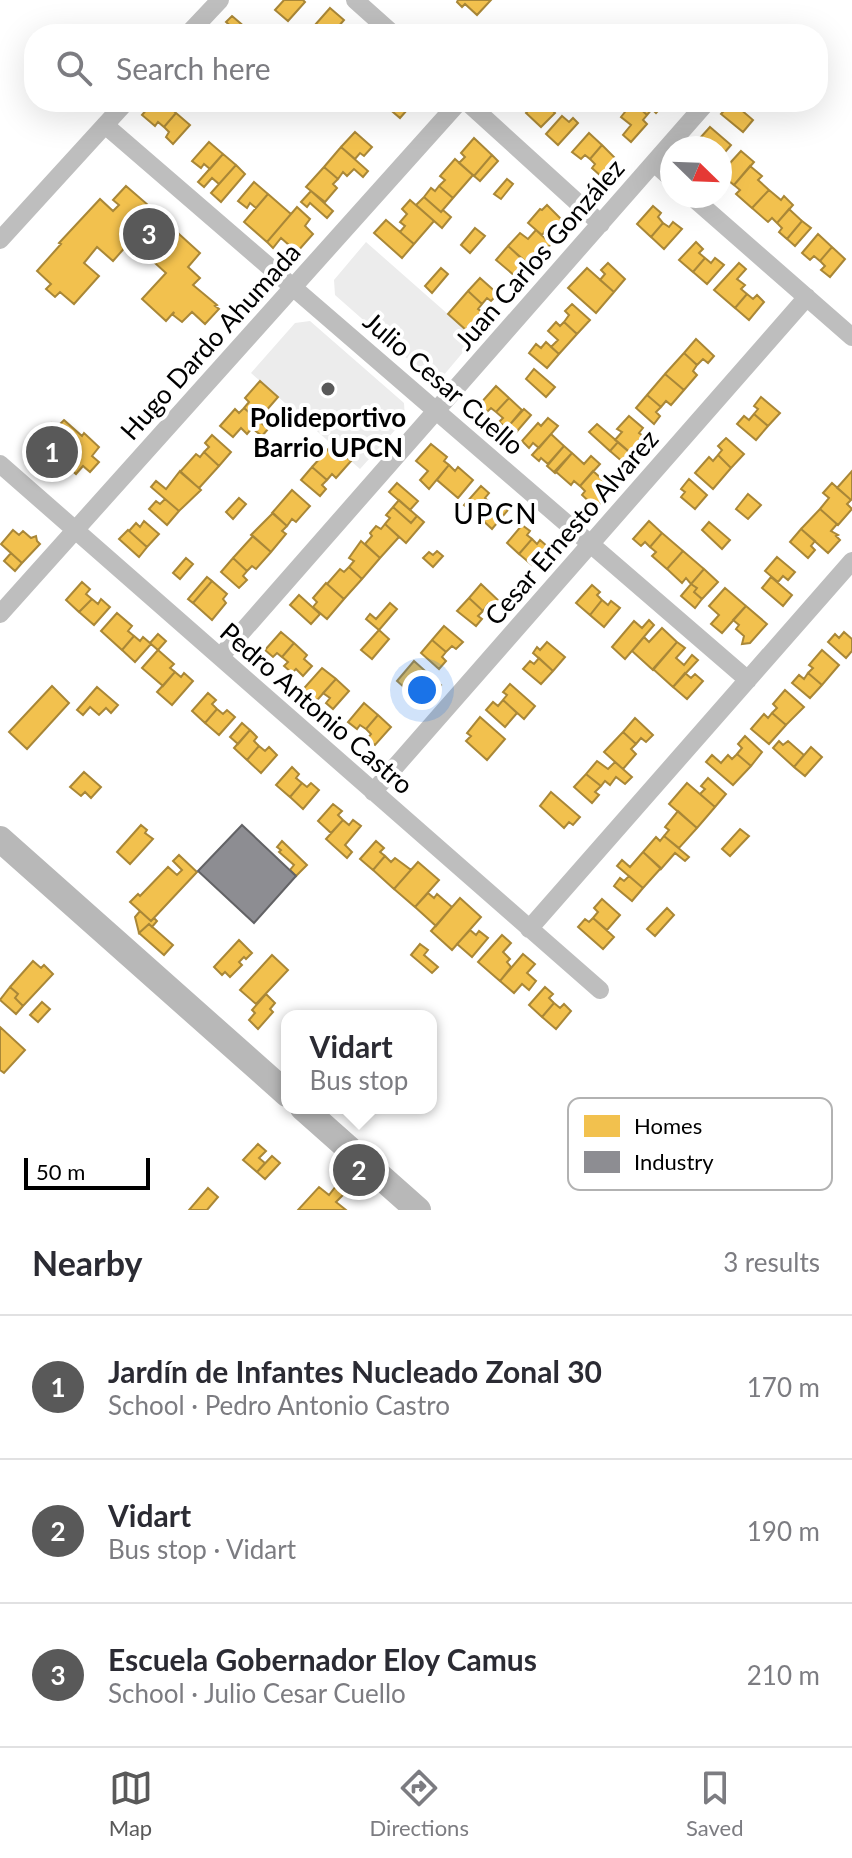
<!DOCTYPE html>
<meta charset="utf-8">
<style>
body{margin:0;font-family:Lato,sans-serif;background:#f7f7f7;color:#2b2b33}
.compass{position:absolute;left:660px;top:136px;width:72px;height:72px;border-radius:50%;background:#fff;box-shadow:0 8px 32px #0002;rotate:113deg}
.scale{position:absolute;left:24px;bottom:20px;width:126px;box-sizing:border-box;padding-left:8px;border:4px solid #000;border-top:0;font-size:22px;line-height:28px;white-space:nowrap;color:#000;-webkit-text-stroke:6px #fff;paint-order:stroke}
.you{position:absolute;left:422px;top:690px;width:28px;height:28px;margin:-20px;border:6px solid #fff;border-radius:50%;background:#1a73e8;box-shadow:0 0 0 12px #1a73e833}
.badge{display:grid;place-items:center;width:52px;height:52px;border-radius:50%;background:#595959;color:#fff;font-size:26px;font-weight:700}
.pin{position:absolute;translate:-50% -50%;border:4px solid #fff;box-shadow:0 2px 8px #0006}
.popup{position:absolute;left:281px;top:1010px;width:156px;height:104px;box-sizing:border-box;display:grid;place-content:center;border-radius:16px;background:#fff;filter:drop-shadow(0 2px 6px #0005);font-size:26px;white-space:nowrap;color:#7c7c81}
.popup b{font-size:30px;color:#2b2b33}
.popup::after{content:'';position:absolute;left:50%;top:100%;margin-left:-16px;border:16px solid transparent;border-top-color:#fff}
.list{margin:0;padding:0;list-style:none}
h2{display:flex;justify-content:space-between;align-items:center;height:104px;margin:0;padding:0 32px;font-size:34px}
h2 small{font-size:26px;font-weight:400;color:#7c7c81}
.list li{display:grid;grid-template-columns:52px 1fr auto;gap:24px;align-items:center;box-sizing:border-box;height:144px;padding:0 32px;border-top:2px solid #e1e1e2}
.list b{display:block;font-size:30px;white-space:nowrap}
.list p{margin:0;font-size:26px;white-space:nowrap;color:#7c7c81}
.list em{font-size:26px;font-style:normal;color:#7c7c81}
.icon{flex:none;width:44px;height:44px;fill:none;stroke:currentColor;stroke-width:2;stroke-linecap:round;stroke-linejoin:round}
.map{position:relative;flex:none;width:852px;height:1210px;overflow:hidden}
.search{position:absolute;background:#fff;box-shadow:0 8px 32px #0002;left:24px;right:24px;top:24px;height:88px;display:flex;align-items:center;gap:20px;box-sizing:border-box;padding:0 28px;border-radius:32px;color:#7c7c81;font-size:30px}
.sheet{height:536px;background:#fff}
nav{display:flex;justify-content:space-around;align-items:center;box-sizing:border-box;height:112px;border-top:2px solid #e1e1e2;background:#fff;font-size:22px;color:#7c7c81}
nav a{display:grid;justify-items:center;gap:4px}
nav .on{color:#595959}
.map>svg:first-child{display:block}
.green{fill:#ececec}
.homes{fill:#f2c14e;stroke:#a98737;stroke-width:2}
.industry{fill:#8d8d92;stroke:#636366;stroke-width:2}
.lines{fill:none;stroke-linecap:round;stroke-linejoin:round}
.street{stroke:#bebebe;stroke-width:18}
.secondary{stroke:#b8b8b8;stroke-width:26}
.poi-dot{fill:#595959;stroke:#fff;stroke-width:3}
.labels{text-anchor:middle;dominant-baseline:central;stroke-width:8;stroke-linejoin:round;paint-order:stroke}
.street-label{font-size:26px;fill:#000;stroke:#fff}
.poi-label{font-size:26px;font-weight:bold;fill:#000;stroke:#fff}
.neighbourhood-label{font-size:28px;letter-spacing:2px;fill:#000;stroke:#fff}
.key{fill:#fff;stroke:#b2b2b2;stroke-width:2}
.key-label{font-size:22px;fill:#000}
</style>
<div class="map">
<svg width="852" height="1210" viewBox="0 0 852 1210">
<rect width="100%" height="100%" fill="#fff"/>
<path class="green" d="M366,242L475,338L443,376L428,377L335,295L334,280Z
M310,321L404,403L405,419L360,469L251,373L295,323Z"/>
<path class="homes" d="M284,0H303L305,2L288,21L275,10Z
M458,0H491L477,15L465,4L462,7L457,2Z
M330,8L344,20L332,34H307Z
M232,16L253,34H232L235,30L226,22Z
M153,102H164L176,113L164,127L158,122L155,126L142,115Z
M389,102H414L400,118L386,106Z
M633,102H666L656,113L652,109L647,115Z
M633,102L647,115L643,120L647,124L631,142L623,135L631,125L621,117Z
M732,102L753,120L743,132L721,114Z
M545,103L555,113L541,127L526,113L534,104L539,109Z
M176,113L190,125L173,144L166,137L169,132L164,127Z
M562,116L569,122L573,118L578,123L558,145L546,134Z
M710,127L731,145L720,158V148H691Z
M355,132L372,147L364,156L360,153L355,159L341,147Z
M589,133L602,145L590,159L585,155L581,159L572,152Z
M474,138L492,155L474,176L459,163L465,157L461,153Z
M209,142L223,154L210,169L204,164L201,168L192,161Z
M602,145L615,158L611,163L621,172L609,186L594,187L602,177L592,168L595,164L590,159Z
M341,147L368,171L363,177L354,169L347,176L343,172L338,179L324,167Z
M741,151L754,162L734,185L729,181L726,185L720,180V174Z
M223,154L236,165L219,184L212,178L204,187L198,182Z
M492,155L498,161L480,181L474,176Z
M455,159L473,175L453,198L439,186L445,180L440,176Z
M236,165L245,174L221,202L211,193Z
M750,166L762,176L758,180L769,190L752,208L736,194L740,190L734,185Z
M324,167L338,179L333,184L337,188L325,202L306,187Z
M507,179L513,184L501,199L494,194Z
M254,182L268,194L256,208L250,203L247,208L238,201Z
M126,186L148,205L135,220L142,226L157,238L169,225L200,253L188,267L200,278L193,285L217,305L215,306L219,309L205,324L192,312L182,322L173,315L174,312L166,321L142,299L166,273L145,254L150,248L136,235L113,261L97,247L84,263L99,276L74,304L60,292L55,297L46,289L51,284L37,271L61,244L59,243L100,199L113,211L119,205L113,200Z
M439,186L453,198L441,212L424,197L431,188L435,191Z
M769,190L781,200L784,196L793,205L777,223L772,218L768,222L752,208Z
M311,191L333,211L327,218L310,203L307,207L301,202Z
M268,194L291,214L267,242L244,222Z
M424,197L441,212L443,210L451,217L442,228L416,205Z
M410,200L434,221L414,244L400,232L405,226L400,222L407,214L402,209Z
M547,205L564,222L565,231L558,225L551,232L547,229L542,235L528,223L540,209L542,210Z
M653,206L661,213L658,217L663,223L651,237L637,224Z
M297,207L310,219L305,226L313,234L297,252L281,238L273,248L267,242Z
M789,209L802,221L787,239L779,232L782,228L777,223Z
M386,220L414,244L402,258L374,233Z
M802,221L811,228L795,246L787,239Z
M673,222L682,229L664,249L651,237L663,223L669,227Z
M475,228L485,236L470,253L461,245Z
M536,230L551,244L543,253L538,249L532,256L540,264L535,270L508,246L520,233L528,239Z
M818,234L832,247L820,261L814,256L810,260L802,253Z
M696,242L703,249L699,253L705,258L693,272L679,260Z
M508,246L522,259L518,263L523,267L515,276L496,260Z
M832,247L845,259L830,277L821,270L825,266L820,261Z
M705,258L711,263L715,258L724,265L707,284L693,272Z
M608,263L625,279L614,292L600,280L605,274L601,270Z
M739,263L746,269L737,279L745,285L741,289L747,294L735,308L714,290Z
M441,268L448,274L432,293L425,286Z
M587,268L614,292L596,313L568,288Z
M480,278L498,294L491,301L487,298L482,304L468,291Z
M468,291L482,304L478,309L482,312L466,330L448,314Z
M747,294L753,299L757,295L764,302L749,320L735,308Z
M572,304L590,320L577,334L564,322L569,315L565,311Z
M556,322L560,326L564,322L577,334L559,354L551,347L558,340L548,331Z
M696,339L714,356L708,363L703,359L697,365L684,353Z
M546,342L559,354L547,368L529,353L536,344L541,348Z
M684,353L697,365L693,371L697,375L684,390L665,374Z
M534,369L555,387L546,397L526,379Z
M665,374L684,390L671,405L666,401L661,407L647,395Z
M260,381L278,397L258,420L244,408L249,402L245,398Z
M496,386L509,398L496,412L491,408L487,412L479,405Z
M647,395L661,407L656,412L660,416L654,424L636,408Z
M761,397L780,413L768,426L754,414L758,409L754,406Z
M509,398L522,410L507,428L499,422L503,418L496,412Z
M244,408L268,429L262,436L252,428L247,434L241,428L233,437L220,426L235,409L239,413Z
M524,409L531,415L513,436L506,429Z
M754,414L768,426L756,440L737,424L744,416L749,420Z
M629,416L643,428L639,433L643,436L635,445L641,450L635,457L615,440L622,432L617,429Z
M548,418L558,426L539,448L533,443L529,448L522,441L538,423L541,426Z
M64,420L82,436L84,433L99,447L92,456L99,462L90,472L83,466L76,474L61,461L59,464L39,447L41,445L36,441L52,423L57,427Z
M597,424L618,442L610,451L589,432Z
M551,434L564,446L548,464L541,458L539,461L532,455Z
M212,435L231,452L219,466L204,452L209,447L205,443Z
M726,438L744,454L731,468L718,455L722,450L718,446Z
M618,442L639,460L631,469L610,451Z
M431,444L447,457L444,461L449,465L429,489L420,480L428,471L416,461Z
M332,445L351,461L336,478L332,474L327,480L312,467Z
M564,446L572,453L555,473L547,466Z
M204,452L219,466L199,488L180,472L196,454L200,457Z
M572,453L584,464L591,456L600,464L580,486L574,481L571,485L555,471Z
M718,455L731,468L713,489L695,473L709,457L713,461Z
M449,465L455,471L458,467L473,480L458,498L437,480Z
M312,467L327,480L322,485L326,489L320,496L301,480Z
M180,471L201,490L179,511L151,487L156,481L166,489Z
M593,471L613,489L596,508L582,495L585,491L580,486Z
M852,471V499L851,500L837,488Z
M689,479L707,495L695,509L681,497L685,492L681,489Z
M397,483L418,501L410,510L389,492Z
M832,483L851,500L847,504L852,509L838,525L820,509L829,498L823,493Z
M481,486L489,493L485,498L490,503L478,516L464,505Z
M292,490L310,506L296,522L292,519L287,526L272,513Z
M748,494L761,505L748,519L736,509Z
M239,498L246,504L233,519L226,512Z
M165,499L179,511L167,525L149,509L156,501L160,504Z
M399,500L417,516L411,523L393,507Z
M490,503L495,508L499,503L508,510L492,529L478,516Z
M393,507L411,523L417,516L424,522L406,543L385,524L390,518L386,515Z
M820,509L837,524L831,531L838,535L836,536L840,540L828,553L801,529Z
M273,513L287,526L282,531L286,534L271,552L251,535Z
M144,521L159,534L147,547L129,531L136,523L140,527Z
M649,521L662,533L650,547L645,542L641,546L633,539Z
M709,522L730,540L722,549L702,530Z
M385,524L399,537L380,558L365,544L372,536L370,533L376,526L381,529Z
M522,525L530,531L527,535L532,539L519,554L507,543Z
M801,529L815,541L811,546L815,550L808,558L790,542Z
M13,530L19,535L23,531L31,538L36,536L37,541L40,544L22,563L1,544Z
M128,530L147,547L139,557L119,539Z
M662,533L683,551L667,569L652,556L656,552L650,547Z
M253,536L271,552L256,569L252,566L247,571L233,558Z
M532,539L537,544L540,540L556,554L542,570L534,562L532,565L519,554Z
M361,541L380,558L362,579L349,567L354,561L349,558Z
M437,551L443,556L433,567L423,558L429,552L433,555Z
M683,551L704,569L691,584L686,578L682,583L667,569Z
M11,553L22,563L15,571L4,561Z
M777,557L795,572L788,580L783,576L778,582L765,571Z
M186,558L193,564L180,579L173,573Z
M233,558L247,571L243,576L247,580L239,588L221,572Z
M349,567L362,579L344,599L327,584L340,569L344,572Z
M704,569L718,582L702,599L694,592L697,588L691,584Z
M207,577L212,581L193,603L188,599Z
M771,577L792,595L783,606L762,588Z
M212,581L227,594L223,599L226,603L212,620L193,603Z
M82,582L90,589L86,594L92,599L79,612L66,600Z
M326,583L344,599L327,619L313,607L317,602L313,598Z
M481,584L499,601L493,608L488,604L483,611L469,598Z
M691,584L697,588L694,592L702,599L695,608L681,596Z
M592,585L600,592L597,595L602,600L590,615L576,603Z
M725,588L746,606L722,633L711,624L719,615L709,606Z
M299,595L320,614L311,624L290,605Z
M469,598L483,611L478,616L482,619L476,626L457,611Z
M92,599L98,604L101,599L110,607L94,625L79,612Z
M602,600L608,605L611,601L620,608L604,627L590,615Z
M390,603L397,609L379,630L366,619L370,614L376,619Z
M746,606L767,624L750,643L742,644L744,636L736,629L739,625L733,620Z
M117,613L132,626L128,631L134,636L122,650L101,631Z
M649,620L654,625L625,659L612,647L634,621L642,628Z
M444,626L463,642L456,649L452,646L446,652L432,640Z
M662,628L677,642L653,670L632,651L644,637L649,642Z
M379,630L389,639L372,659L361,650Z
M281,632L294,643L282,657L277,653L273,657L265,650Z
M844,632L852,639V651L846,658L828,642L835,634L839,638Z
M158,634L166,641L158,650L151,644L135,662L122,650L134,636L140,641L143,637L150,643Z
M432,640L446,652L442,657L446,661L439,669L421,653Z
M547,642L565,657L553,671L533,653L537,647L540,650Z
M677,642L685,648L676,658L684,665L692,655L698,660L673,687L653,669Z
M294,643L307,655L304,659L312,666L303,676L296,669L292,673L284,666L288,662L282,657Z
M158,650L174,664L170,668L175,672L163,686L142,668Z
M822,650L839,665L822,685L808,673L813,668L809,665Z
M539,658L553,671L541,684L523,669L530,661L534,664Z
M414,661L441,685L424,705L397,681Z
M322,668L336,679L311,707L298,695Z
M175,672L181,677L184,673L193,681L172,705L157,692Z
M685,673L691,678L695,674L703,681L687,699L673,687Z
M808,673L822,685L810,698L792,683L799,675L804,679Z
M336,679L349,691L333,709L326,703L330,698L323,693Z
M510,684L535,706L524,719L503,700L507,695L503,692Z
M52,686L69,703L27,749L9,732Z
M97,687L118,705L111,713L106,708L99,715L90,707L83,715L77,710Z
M785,690L804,707L786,725L772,713L777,708L773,704Z
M208,693L216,700L212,704L217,709L205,723L192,711Z
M503,700L517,713L505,727L486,710L493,702L498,706Z
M364,703L378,715L366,729L360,725L357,729L348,722Z
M217,709L223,714L227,710L235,717L219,735L205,723Z
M772,713L786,725L769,744L751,729L764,714L768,718Z
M378,715L391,727L375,745L367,739L371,734L366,729Z
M480,717L505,739L487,760L466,741L471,736L467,733Z
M635,718L653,735L646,742L641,738L636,744L623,732Z
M242,723L250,730L238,744L230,737Z
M250,730L257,737L254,741L259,746L247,760L234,748Z
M623,732L636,744L631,749L636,754L623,769L604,752Z
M745,736L762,752L751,766L737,754L742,748L738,744Z
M779,741L783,745L788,741L804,755L794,767L773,748Z
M259,746L265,751L269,747L277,755L261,773L247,760Z
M811,747L822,757L805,776L794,767Z
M737,754L751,766L733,785L706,762L712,755L721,763L728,755L732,759Z
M597,761L608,769L615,762L632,777L625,784L616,777L610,785L605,781L601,786L586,774Z
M292,767L299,774L296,778L302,783L290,797L276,785Z
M84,772L101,787L91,798L85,792L81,796L70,787Z
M586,774L601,786L595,792L599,795L592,803L574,787Z
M708,778L726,794L715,807L700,794L705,789L701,786Z
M302,783L307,787L311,783L319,790L303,809L290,797Z
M687,783L715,807L697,828L669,804Z
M551,792L580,817L573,825L569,822L564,828L540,806Z
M333,804L342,811L338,815L343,820L331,833L318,821Z
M678,811L697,828L679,848L664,836L669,830L665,827Z
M343,820L349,825L353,820L361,826L345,845L352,852L347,858L326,839Z
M141,825L147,830L145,833L153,839L130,864L117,852Z
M740,829L749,836L730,856L722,849Z
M664,836L689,857L685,861L675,853L661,869L643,852L656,837L660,841Z
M282,841L307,865L296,876L290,870L294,865L279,852L281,850L277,847Z
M376,841L384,848L380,852L385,856L373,870L360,859Z
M643,852L661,868L643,888L617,866L622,860L630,867Z
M179,855L197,872L151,921L130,902L138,894L140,896L168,867L177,875L182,870L173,861Z
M385,856L391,862L395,858L411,870L394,889L373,870Z
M418,862L439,880L415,907L394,889Z
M629,876L643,888L632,901L614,886L620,878L624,881Z
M428,893L434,898L437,894L452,907L436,926L415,907Z
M460,898L481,917L452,950L431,931Z
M602,899L620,915L607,930L593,918L598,912L594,908Z
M667,908L674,915L655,936L647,929Z
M140,911L151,921L154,918L157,921L152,927L149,924L139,933L135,917Z
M593,918L614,937L603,949L578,927L585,919L589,922Z
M149,924L173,945L164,955L139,933Z
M470,930L476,935L479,931L488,938L472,957L457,944Z
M502,935L511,943L503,952L510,959L507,962L511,967L500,981L478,962Z
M239,940L252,953L246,959L244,957L239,962L242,965L230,977L225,972L222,975L214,967Z
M420,944L428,950L424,955L438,967L432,973L411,955Z
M523,954L535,964L527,973L536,981L529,990L522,984L514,993L500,981Z
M272,955L288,970L256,1004L240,990Z
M33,961L41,968L44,965L53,974L23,1006L15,998L18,994L10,987Z
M10,987L18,994L15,998L23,1006L16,1014L0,1000Z
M545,987L553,994L549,998L554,1003L542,1017L529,1005Z
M266,994L275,1003L270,1009L273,1012L258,1029L249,1020L255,1013L252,1010Z
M42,1002L50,1009L38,1022L30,1015Z
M554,1003L560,1008L564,1004L571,1011L556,1029L542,1017Z
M0,1027L25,1050L4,1073L0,1070Z
M258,1144L266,1151L259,1158L265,1163L257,1172L243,1160Z
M272,1156L280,1163L265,1179L257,1172Z
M336,1186L344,1194L336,1202L346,1210H298L319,1187L329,1195Z
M208,1188L218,1197L207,1210H189Z"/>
<path class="industry" d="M242,825L296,876L254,923L198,871Z"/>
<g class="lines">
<path class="street" d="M355,0L393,34
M188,34L220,0
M467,102L601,224
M105,125L748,680
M654,163L672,179
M691,196L852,337
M0,240L126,102
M0,464L600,990
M0,614L459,102
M220,657L707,102
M373,792L807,297
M529,929L852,561"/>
<path class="secondary" d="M0,839L287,1094
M303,1108L418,1210"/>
</g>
<circle class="poi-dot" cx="328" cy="389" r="8"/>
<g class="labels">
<g class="street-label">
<text transform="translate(539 254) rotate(-49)">Juan Carlos González</text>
<text transform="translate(210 341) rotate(-48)">Hugo Dardo Ahumada</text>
<text transform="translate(444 383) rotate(41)">Julio Cesar Cuello</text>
<text transform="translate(571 527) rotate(-49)">Cesar Ernesto Alvarez</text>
<text transform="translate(317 708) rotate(41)">Pedro Antonio Castro</text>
</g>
<g class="poi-label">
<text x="328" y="417">Polideportivo<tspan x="328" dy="30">Barrio UPCN</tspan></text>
</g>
<g class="neighbourhood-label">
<text x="496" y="513">UPCN</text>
</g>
</g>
<rect x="568" y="1098" width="264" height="92" rx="12" class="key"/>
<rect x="584" y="1115" width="36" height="22" fill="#f2c14e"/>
<rect x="584" y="1151" width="36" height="22" fill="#8d8d92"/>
<g class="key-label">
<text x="634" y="1134">Homes</text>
<text x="634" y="1170">Industry</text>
</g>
</svg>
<svg class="compass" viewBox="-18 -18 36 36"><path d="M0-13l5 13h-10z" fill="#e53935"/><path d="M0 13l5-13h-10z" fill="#7c7c81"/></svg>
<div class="scale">50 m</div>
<div class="you"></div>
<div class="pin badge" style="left:52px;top:452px">1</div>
<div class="pin badge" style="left:359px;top:1170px">2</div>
<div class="popup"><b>Vidart</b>Bus stop</div>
<div class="pin badge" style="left:149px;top:234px">3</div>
<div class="search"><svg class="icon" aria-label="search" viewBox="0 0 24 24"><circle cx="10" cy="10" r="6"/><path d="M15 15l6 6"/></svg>Search here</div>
</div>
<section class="sheet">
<h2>Nearby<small>3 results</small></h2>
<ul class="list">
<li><span class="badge">1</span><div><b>Jardín de Infantes Nucleado Zonal 30</b><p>School · Pedro Antonio Castro</p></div><em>170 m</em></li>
<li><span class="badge">2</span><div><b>Vidart</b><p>Bus stop · Vidart</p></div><em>190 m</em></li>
<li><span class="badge">3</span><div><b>Escuela Gobernador Eloy Camus</b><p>School · Julio Cesar Cuello</p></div><em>210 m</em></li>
</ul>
</section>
<nav>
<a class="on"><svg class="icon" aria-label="map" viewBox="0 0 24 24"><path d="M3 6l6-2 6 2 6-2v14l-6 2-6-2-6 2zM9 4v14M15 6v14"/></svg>Map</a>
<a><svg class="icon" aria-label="directions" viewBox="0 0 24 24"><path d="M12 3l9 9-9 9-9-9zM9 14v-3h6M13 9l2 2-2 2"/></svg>Directions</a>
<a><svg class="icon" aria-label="saved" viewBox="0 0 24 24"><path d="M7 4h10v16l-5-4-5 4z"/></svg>Saved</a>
</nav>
